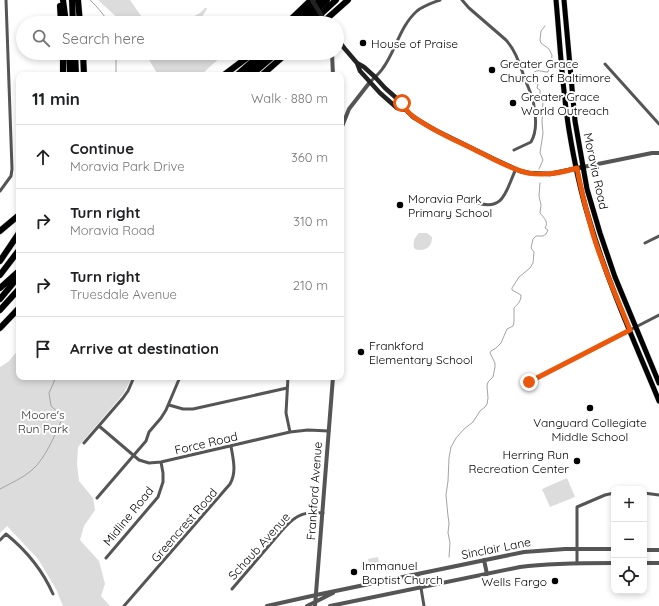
<!DOCTYPE html>
<meta charset="utf-8">
<style>
body{margin:0;font-family:Quicksand,sans-serif;background:#f6f6f6;color:#202124}
.controls{position:absolute;right:12px;bottom:12px;display:grid;overflow:hidden;border-radius:8px;box-shadow:0 2px 6px #0003}
.controls button{width:36px;height:36px;display:grid;place-items:center;padding:0;border:0;border-bottom:1px solid #e0e0e0;background:#fff;color:#202124;font:20px sans-serif}
.stop{position:absolute;width:12px;height:12px;margin:-9px;border:3px solid #ea580c;border-radius:50%;background:#fff}
.stop.end{background:#ea580c;border-color:#fff;box-shadow:0 1px 4px #0008}
.list{margin:0;padding:0;list-style:none}
h2{display:flex;justify-content:space-between;align-items:center;height:52px;margin:0;padding:0 16px;font-size:17px}
h2 small{font-size:13px;font-weight:400;color:#757577}
.list li{display:grid;grid-template-columns:26px 1fr auto;gap:12px;align-items:center;box-sizing:border-box;height:64px;padding:0 16px;border-top:1px solid #e0e0e0}
.list b{display:block;font-size:15px;white-space:nowrap}
.list p{margin:0;font-size:13px;white-space:nowrap;color:#757577}
.list em{font-size:13px;font-style:normal;color:#757577}
.icon{flex:none;width:22px;height:22px;fill:none;stroke:currentColor;stroke-width:2;stroke-linecap:round;stroke-linejoin:round}
.map{position:relative;flex:none;width:659px;height:606px;overflow:hidden}
.search{position:absolute;background:#fff;box-shadow:0 2px 6px #0003;left:16px;top:16px;width:328px;height:44px;display:flex;align-items:center;gap:10px;box-sizing:border-box;padding:0 14px;border-radius:22px;color:#757577;font-size:15px}
.panel{position:absolute;background:#fff;box-shadow:0 2px 6px #0003;left:16px;top:72px;width:328px;height:308px;border-radius:8px}
.map>svg:first-child{display:block}
.green{fill:#dcdcdc}
.lines{fill:none;stroke-linecap:round;stroke-linejoin:round}
.stream{stroke:#a3a3a3;stroke-width:1}
.primary-casing{stroke:#dbdbdb;stroke-width:6}
.motorway-casing{stroke:#dbdbdb;stroke-width:7}
.minor{stroke:#555;stroke-width:3}
.tertiary{stroke:#555;stroke-width:4}
.secondary{stroke:#222;stroke-width:4.5}
.primary{stroke:#000;stroke-width:5}
.motorway{stroke:#000;stroke-width:6}
.secondary-bridge{stroke:#222;stroke-width:4.5}
.route{stroke:#ea580c;stroke-width:5}
.poi-dot{fill:#000;stroke:#fff;stroke-width:1.5}
.labels{text-anchor:middle;dominant-baseline:central;stroke-width:4;stroke-linejoin:round;paint-order:stroke}
.poi-label{font-size:12px;fill:#000;stroke:#fff;text-anchor:start}
.street-label{font-size:12px;fill:#000;stroke:#fff}
.park-label{font-size:12px;fill:#333;stroke:#fff}
</style>
<div class="map">
<svg width="659" height="606" viewBox="0 0 659 606">
<rect width="100%" height="100%" fill="#fff"/>
<path class="green" d="M98,0H130L146,23H123Z
M205,8H207V9L202,17L195,23H182L198,14L200,13Z
M145,53H225L201,75H158Z
M419,233H427L432,237C432,245 428,250 420,250C418,250 416,250 414,248C413,245 414,240 415,238Z
M19,349V377H132L124,393L78,447L77,464L79,481L93,498L95,510L84,526L80,540L99,561L105,584L101,596L110,606H63L56,589L38,559L7,526L0,533V367L8,362Z
M567,478L575,497L550,507L542,489Z
M378,557L380,568L370,570L368,559Z"/>
<g class="lines">
<path class="stream" d="M90,0L97,7L110,23
M116,53V75
M539,169L543,160L540,153L543,133L542,122L543,100L540,96V90L537,88L538,84L533,82L530,78L531,74C540,68 539,72 548,72L551,65L552,55L549,49L541,43L540,40L541,31L545,26
M0,489C11,483 23,478 32,470C45,459 55,435 62,419L59,413L51,406L49,393L56,377
M449,557L450,543L448,533L449,523L448,516L446,495L448,481L449,458L451,447L456,438L464,429L473,422L480,411L485,407L487,404L488,398L487,386L488,382L493,377L495,367V363L490,353L491,351L496,348L501,343L507,329L513,326L514,322V308C518,304 521,301 521,295L512,290V288L519,277L530,268L533,263L534,252L531,248L533,239L536,236H543L546,234L548,230L545,228C549,222 544,218 540,213L541,205L539,196L540,183"/>
<defs>
<path id="primary" d="M556,0C560,43 562,87 569,130C574,160 580,190 589,219C607,281 634,341 659,401
M564,0L575,121L587,189L600,233L615,277L659,383"/>
<path id="motorway" d="M63,0L66,23
M72,0L73,23
M78,0L80,23
M60,6L61,23
M287,23L311,0
M295,23L320,0
M302,23L327,0
M311,23L336,0
M322,23L348,0
M63,53V75
M69,53L70,75
M75,53L76,75
M83,53L84,75
M224,75L253,53
M237,75L262,53
M244,75L268,53
M251,75L277,53
M262,75L287,53
M0,231L19,215
M0,261L19,233
M0,275L19,250
M0,288L19,271
M0,299L19,276
M0,310L19,289
M0,328L19,308"/>
</defs>
<use href="#primary" class="primary-casing"/>
<use href="#motorway" class="motorway-casing"/>
<path class="minor" d="M462,0L469,8L506,40C516,51 520,66 525,79C528,88 533,96 534,106C536,117 537,132 531,142L514,150
M605,64L659,124
M370,82C375,77 380,73 383,68C396,50 400,26 417,11C423,6 432,3 440,0
M0,191L11,176L12,169L6,0
M475,202C505,213 506,189 516,169
M645,243L659,236
M288,377L286,413L290,432
M529,382L659,315
M169,405L183,409H193L287,388
M99,426L139,460L149,463L161,462L290,432L308,430L329,431
M84,443L123,398L128,391L134,377
M644,493L659,495
M97,498L146,441L149,432L161,418L166,410L180,377
M0,540L6,534C27,551 42,569 53,594
M106,558L158,497L163,482V473L161,462
M577,563V507L605,495L614,493
M421,588L424,606
M232,589L284,528C297,514 304,512 323,513
M124,606L230,484C237,472 233,459 231,446"/>
<path class="tertiary" d="M332,53L333,75
M341,129L349,109L370,82
M583,167L652,153H659
M644,550H659
M484,560L487,574
M644,563H659
M418,574L421,588
M267,606L316,595L524,552L565,549H614
M307,606L333,593
M315,606L333,377
M330,606L520,567C551,563 582,563 614,563"/>
<path class="secondary" d="M337,39L345,49L357,63L364,67L375,77L385,88L402,103L406,110L413,117L435,130L494,159L520,171L529,173L550,174L583,167
M357,63L360,71L380,93L397,108L406,110"/>
<use href="#primary" class="primary"/>
<use href="#motorway" class="motorway"/>
<path class="secondary-bridge" d="M312,0L326,23"/>
</g>
<g class="lines">
<path class="route" d="M402,103C405,109 408,113 414,117C433,131 455,140 475,150C492,158 510,169 528,173C545,176 561,173 577,168C581,191 587,213 593,234C603,267 617,298 630,330L529,382"/>
</g>
<g class="poi-dot">
<circle cx="363" cy="43" r="4"/>
<circle cx="492" cy="70" r="4"/>
<circle cx="513" cy="103" r="4"/>
<circle cx="400" cy="205" r="4"/>
<circle cx="361" cy="352" r="4"/>
<circle cx="590" cy="408" r="4"/>
<circle cx="577" cy="461" r="4"/>
<circle cx="354" cy="572" r="4"/>
<circle cx="555" cy="581" r="4"/>
</g>
<g class="labels">
<g class="poi-label">
<text x="371" y="43">House of Praise</text>
<text x="500" y="63">Greater Grace<tspan x="500" dy="14">Church of Baltimore</tspan></text>
<text x="521" y="96">Greater Grace<tspan x="521" dy="14">World Outreach</tspan></text>
<text x="408" y="198">Moravia Park<tspan x="408" dy="14">Primary School</tspan></text>
<text x="369" y="345">Frankford<tspan x="369" dy="14">Elementary School</tspan></text>
<text x="590" y="422" text-anchor="middle">Vanguard Collegiate<tspan x="590" dy="14">Middle School</tspan></text>
<text x="569" y="454" text-anchor="end">Herring Run<tspan x="569" dy="14">Recreation Center</tspan></text>
<text x="362" y="565">Immanuel<tspan x="362" dy="14">Baptist Church</tspan></text>
<text x="547" y="581" text-anchor="end">Wells Fargo</text>
</g>
<g class="street-label">
<text transform="translate(596 171) rotate(78)">Moravia Road</text>
<text transform="translate(206 443) rotate(-13)">Force Road</text>
<text transform="translate(314 491) rotate(-86)">Frankford Avenue</text>
<text transform="translate(128 516) rotate(-51)">Midline Road</text>
<text transform="translate(184 525) rotate(-49)">Greencrest Road</text>
<text transform="translate(259 546) rotate(-48)">Schaub Avenue</text>
<text transform="translate(496 548) rotate(-11)">Sinclair Lane</text>
</g>
<g class="park-label">
<text x="43" y="414">Moore's<tspan x="43" dy="14">Run Park</tspan></text>
</g>
</g>
</svg>
<div class="controls">
<button>+</button>
<button>−</button>
<button><svg class="icon" aria-label="locate" viewBox="0 0 24 24"><circle cx="12" cy="12" r="6"/><path d="M12 2v4M12 18v4M2 12h4M18 12h4"/></svg></button>
</div>
<div class="stop" style="left:402px;top:103px"></div>
<div class="stop end" style="left:529px;top:382px"></div>
<div class="search"><svg class="icon" aria-label="search" viewBox="0 0 24 24"><circle cx="10" cy="10" r="6"/><path d="M15 15l6 6"/></svg>Search here</div>
<section class="panel">
<h2>11 min<small>Walk · 880 m</small></h2>
<ul class="list">
<li><svg class="icon" aria-label="ahead" viewBox="0 0 24 24"><path d="M12 20V5M6 11l6-6 6 6"/></svg><div><b>Continue</b><p>Moravia Park Drive</p></div><em>360 m</em></li>
<li><svg class="icon" aria-label="right" viewBox="0 0 24 24"><path d="M7 20v-9h11M14 6l5 5-5 5"/></svg><div><b>Turn right</b><p>Moravia Road</p></div><em>310 m</em></li>
<li><svg class="icon" aria-label="right" viewBox="0 0 24 24"><path d="M7 20v-9h11M14 6l5 5-5 5"/></svg><div><b>Turn right</b><p>Truesdale Avenue</p></div><em>210 m</em></li>
<li><svg class="icon" aria-label="arrive" viewBox="0 0 24 24"><path d="M6 21V4h12l-3 4 3 4H6"/></svg><div><b>Arrive at destination</b></div></li>
</ul>
</section>
</div>
